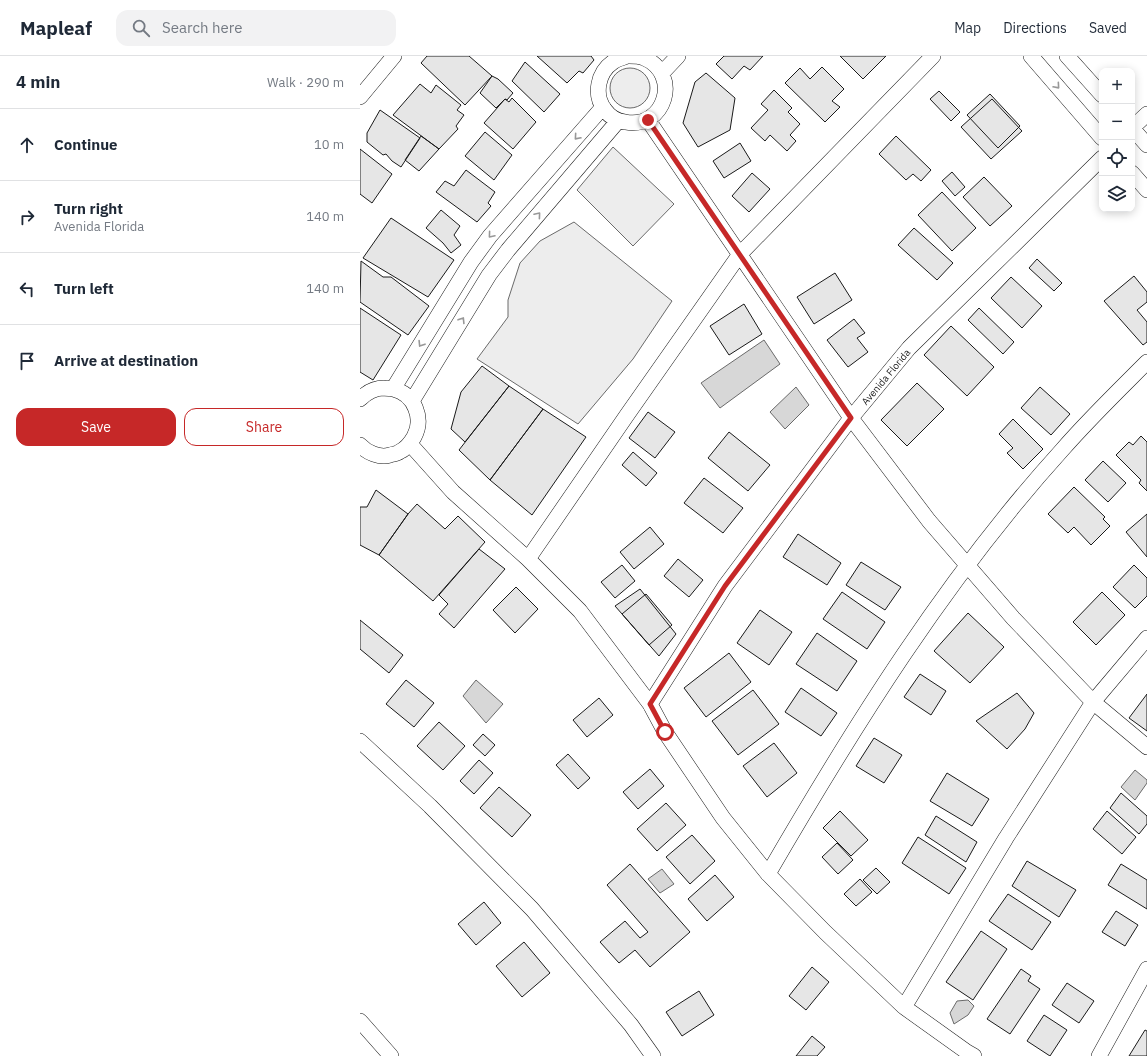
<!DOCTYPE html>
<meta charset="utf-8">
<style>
body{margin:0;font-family:"IBM Plex Sans",sans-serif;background:#f2f2f3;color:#1f2937}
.controls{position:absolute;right:12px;top:12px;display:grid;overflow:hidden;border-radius:8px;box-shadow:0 2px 10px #0003}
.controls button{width:36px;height:36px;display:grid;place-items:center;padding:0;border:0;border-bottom:1px solid #e0e1e3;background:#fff;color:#1f2937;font:20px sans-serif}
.stop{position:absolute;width:12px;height:12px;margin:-9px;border:3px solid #c62828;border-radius:50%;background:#fff}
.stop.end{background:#c62828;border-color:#fff;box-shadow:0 1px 4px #0008}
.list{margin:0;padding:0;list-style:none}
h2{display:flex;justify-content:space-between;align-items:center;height:52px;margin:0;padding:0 16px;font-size:17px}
h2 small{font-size:13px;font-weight:400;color:#747a83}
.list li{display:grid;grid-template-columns:26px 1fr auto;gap:12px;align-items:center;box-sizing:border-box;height:72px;padding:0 16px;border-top:1px solid #e0e1e3}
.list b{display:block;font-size:15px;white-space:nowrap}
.list p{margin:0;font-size:13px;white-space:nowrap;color:#747a83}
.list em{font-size:13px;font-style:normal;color:#747a83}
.actions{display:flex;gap:8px;padding:12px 16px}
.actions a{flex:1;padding:9px 0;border:1px solid #c62828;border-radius:12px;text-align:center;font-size:14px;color:#c62828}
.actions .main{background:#c62828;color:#fff}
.icon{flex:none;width:22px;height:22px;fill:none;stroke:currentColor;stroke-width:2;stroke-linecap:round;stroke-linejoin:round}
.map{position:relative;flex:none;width:787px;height:1000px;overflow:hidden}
header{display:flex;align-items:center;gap:24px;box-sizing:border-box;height:56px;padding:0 20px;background:#fff;border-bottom:1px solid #e0e1e3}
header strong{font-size:19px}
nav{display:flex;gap:22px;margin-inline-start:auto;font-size:14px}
.search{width:280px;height:36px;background:#f2f2f3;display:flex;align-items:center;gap:10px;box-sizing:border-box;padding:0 14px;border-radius:12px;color:#747a83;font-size:15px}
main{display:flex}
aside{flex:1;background:#fff}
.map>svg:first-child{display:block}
.built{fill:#ededed;stroke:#6a6a6a}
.water{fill:#d7d7d7;stroke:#6a6a6a}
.building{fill:#e6e6e6;stroke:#1a1a1a}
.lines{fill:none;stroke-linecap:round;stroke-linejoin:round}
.minor-casing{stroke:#1a1a1a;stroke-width:16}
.minor{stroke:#fff;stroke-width:15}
.oneway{stroke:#989898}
.route{stroke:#c62828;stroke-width:5}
.labels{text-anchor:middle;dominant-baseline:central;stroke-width:3;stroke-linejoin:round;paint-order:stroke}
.street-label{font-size:10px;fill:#1a1a1a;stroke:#fff}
</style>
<header>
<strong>Mapleaf</strong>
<div class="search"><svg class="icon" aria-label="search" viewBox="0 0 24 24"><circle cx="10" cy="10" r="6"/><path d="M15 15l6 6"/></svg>Search here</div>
<nav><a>Map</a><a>Directions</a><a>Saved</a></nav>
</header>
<main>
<aside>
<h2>4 min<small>Walk · 290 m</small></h2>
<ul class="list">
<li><svg class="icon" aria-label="ahead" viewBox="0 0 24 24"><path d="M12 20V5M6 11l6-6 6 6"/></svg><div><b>Continue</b></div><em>10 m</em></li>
<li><svg class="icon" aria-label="right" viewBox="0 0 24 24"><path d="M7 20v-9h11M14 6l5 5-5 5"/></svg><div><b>Turn right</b><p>Avenida Florida</p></div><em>140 m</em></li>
<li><svg class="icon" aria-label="left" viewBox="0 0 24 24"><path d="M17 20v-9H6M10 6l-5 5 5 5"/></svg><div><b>Turn left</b></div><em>140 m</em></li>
<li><svg class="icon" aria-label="arrive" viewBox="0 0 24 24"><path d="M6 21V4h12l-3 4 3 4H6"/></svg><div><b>Arrive at destination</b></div></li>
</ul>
<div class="actions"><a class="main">Save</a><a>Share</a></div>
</aside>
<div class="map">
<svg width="787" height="1000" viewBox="0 0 787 1000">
<rect width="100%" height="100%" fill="#fff"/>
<path class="built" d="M250 32a20 20 0 1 1 40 0a20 20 0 1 1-40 0Z
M253,91L314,148L273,190L217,134Z
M214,166L312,245L273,303L218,368L117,303L148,261V244L160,207L180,185Z"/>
<path class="water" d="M404,284L420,308L360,352L341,327Z
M436,331L449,349L425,373L410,356Z
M116,624L143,648L126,667L103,640Z
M775,714L787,724V727L775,744L761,731Z
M302,813L314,828L300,837L288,823Z
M608,944L614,950L608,959L594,968L590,957L597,945Z"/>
<path class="building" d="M67,0H109L132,20L105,49L61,7Z
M177,0H231L234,4L223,17L219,15L207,27Z
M364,0H403L390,14L384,10L372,23L356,8Z
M480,0H526L503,23Z
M165,6L200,38L184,56L152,25Z
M462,11L484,33L472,45L480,51L465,66L425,27L440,12L450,23Z
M346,17L375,42L370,74L338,91L323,67L335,26Z
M132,20L138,23L153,37L147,44L145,43L136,52L120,37Z
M60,28L71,37L76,29L101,49L97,54L104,59L96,70L98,73L79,93L33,59Z
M414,34L432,52L428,56L440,68L430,79L436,85L427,95L410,79L405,85L391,72L408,54L401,48Z
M579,35L600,56L591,65L570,43Z
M630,38L660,70L638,92L607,59Z
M152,42L176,66L153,93L124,67L145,43L149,46Z
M632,43L662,75L631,103L601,71Z
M20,54L60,82L41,111L32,105L26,98L23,99L7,86V77Z
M125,76L152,99L134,124L105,100Z
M61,80L79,93L59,115L45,104Z
M536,80L571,114L561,125L553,118L546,124L519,98Z
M380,87L391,105L364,122L353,105Z
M0,93L32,118L12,147L0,138Z
M106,114L135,136L128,147L131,150L117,166L76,136L85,125L94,130Z
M592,116L605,131L595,140L582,125Z
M392,117L410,133L389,156L372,140Z
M624,121L652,150L630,170L603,141Z
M582,136L616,172L592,195L558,159Z
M81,154L100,170L94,179L101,189L91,197L83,187L66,172Z
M31,162L94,204L68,241L3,202Z
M554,172L593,207L577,224L538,189Z
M677,203L702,227L694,235L669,212Z
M1,205L23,221H31L69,250L48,279L0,246Z
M475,217L492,244L454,268L437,241Z
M774,220L787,236V246L777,254L787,266V286L783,289L744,245Z
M651,221L682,250L662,272L631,242Z
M384,248L402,278L369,299L350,270Z
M0,252L41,279L13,324L0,316Z
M619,252L654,286L643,298L608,264Z
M494,263L505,277L497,282L508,296L488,311L467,284Z
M591,270L634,311L607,340L564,299Z
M122,310L149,330L105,386L91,373L101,336Z
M557,327L584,353L547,390L521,364Z
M149,330L183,353L130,424L99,394Z
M680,331L710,358L691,379L661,352Z
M183,353L226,381L172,459L130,424Z
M288,356L315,376L295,402L269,382Z
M653,363L683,393L663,413L647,397L653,392L639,378Z
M369,376L410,409L388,435L348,402Z
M781,380L787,386V435L779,427L781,424L756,399L769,386L773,389Z
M273,396L297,417L286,430L262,409Z
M743,405L766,427L748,446L725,424Z
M344,422L383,452L363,477L324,447Z
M714,431L745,461L743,463L750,470L731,489L714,471L708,477L688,458Z
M16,434L48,458L19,499L0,489V451H7Z
M57,448L85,473L98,460L125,486L73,545L19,499L48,458Z
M787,458V501L766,476Z
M290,471L304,488L274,513L260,496Z
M438,478L481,507L467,529L423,501Z
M119,493L145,513L94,572L79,558L88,548L79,539Z
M318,503L343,524L329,541L304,520Z
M501,506L541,531L525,554L486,529Z
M262,509L275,525L255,542L241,526Z
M774,509L787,522V540L775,552L753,531Z
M156,531L178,553L155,577L133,554Z
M280,533L316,578L299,600L255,550Z
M482,536L525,566L507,593L463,563Z
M742,536L765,559L736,589L713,566Z
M286,538L312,569L289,589L262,558Z
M400,554L432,576L409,609L377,587Z
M608,557L644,591L610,627L574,595Z
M0,564L43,599L29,617L0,593Z
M457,577L497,605L477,635L436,608Z
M369,597L391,626L346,661L324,632Z
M560,618L586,635L571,659L544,641Z
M46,624L74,647L54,671L26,648Z
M441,632L477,657L461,680L425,656Z
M393,634L419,668L378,699L352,665Z
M657,637L674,657L665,673L647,693L616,665Z
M787,638V675L769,662Z
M239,642L253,659L227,681L213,664Z
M79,666L105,690L83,714L57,690Z
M123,678L135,689L125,700L113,689Z
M514,682L542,699L524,727L496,710Z
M414,687L437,717L407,741L383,710Z
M208,698L230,722L218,733L196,709Z
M119,704L133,717L114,738L100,725Z
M290,713L304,730L278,753L263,736Z
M587,717L629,743L612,770L570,745Z
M139,731L171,759L152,781L120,752Z
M761,737L787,760V768L779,778L750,752Z
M306,747L326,769L297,795L277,773Z
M480,755L508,784L491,800L463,772Z
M747,755L776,781L762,798L733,773Z
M576,760L617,786L606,806L565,779Z
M332,779L355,805L330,828L306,801Z
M558,781L606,812L589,838L542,807Z
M477,787L493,804L478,818L462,801Z
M667,805L716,834L699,861L652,830Z
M270,808L330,876L290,911L275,894L259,907L240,886L265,865L280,882L288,876L247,829Z
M761,808L787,824V853L748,829Z
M516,812L530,826L517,838L503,824Z
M355,819L374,841L347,865L328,843Z
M500,823L512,836L496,850L484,838Z
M648,838L691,866L672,894L629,865Z
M124,846L141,867L116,889L98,868Z
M756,855L778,869L765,890L742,876Z
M621,875L647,893L613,944L586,926Z
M164,886L190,917L162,941L136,910Z
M452,911L469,926L446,954L429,940Z
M661,913L671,920L668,925L680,933L650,978L627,963Z
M707,927L734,945L719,967L692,949Z
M339,935L354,959L322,980L306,956Z
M684,959L707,974L690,1000L667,985Z
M785,974L787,975V1000H769Z
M452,980L465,991L457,1000H436Z"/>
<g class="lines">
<defs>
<path id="minor" d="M267,0C263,2 257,3 253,6C238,16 233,39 245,54C250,61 256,65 265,66C305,74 322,18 284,2C280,0 274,0 269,0
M671,0L742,82
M707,0L742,39
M302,17L318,0
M0,41L34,0
M288,64L491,362L569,465L653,562L733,646L787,691
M772,72L787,89
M772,72L787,58
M772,117L787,134
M33,333L111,206L130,180L243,51
M0,343C6,337 15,332 24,332C27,333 30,332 33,333C55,338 64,363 54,381C50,388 46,393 39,396C37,398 33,398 30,399C20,402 7,397 0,389
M52,345L129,219L148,194L258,65
M50,388L93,436L168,503L220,555L290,648L305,676L363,762L408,818L465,876L544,951L607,996L614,1000
M168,503L267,359L380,198L573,0
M290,648L365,530L491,362L549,292L742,102
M0,685L70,750L172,853L271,969L293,1000
M408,818C494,670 586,522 702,394C729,363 758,335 787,306
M544,951L646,782L733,646L787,582
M0,965L31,1000
M739,1000L787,913"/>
</defs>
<use href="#minor" class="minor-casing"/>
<use href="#minor" class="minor"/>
</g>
<defs><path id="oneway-chevron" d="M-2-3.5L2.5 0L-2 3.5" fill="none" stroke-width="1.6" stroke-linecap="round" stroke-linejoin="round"/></defs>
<g class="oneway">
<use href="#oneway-chevron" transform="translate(697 30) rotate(49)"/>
<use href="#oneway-chevron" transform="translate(217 81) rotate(131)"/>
<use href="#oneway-chevron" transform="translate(178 159) rotate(-50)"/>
<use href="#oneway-chevron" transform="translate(131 179) rotate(130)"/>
<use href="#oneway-chevron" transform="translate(102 264) rotate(-58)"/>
<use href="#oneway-chevron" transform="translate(61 288) rotate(122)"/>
</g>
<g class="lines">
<path class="route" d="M288,64L491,362L365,530L290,648L305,676"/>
</g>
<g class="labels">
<g class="street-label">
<text transform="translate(526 321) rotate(-50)">Avenida Florida</text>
</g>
</g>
</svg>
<div class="controls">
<button>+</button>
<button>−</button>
<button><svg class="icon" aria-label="locate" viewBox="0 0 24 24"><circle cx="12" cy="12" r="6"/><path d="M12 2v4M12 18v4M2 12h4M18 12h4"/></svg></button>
<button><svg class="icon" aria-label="layers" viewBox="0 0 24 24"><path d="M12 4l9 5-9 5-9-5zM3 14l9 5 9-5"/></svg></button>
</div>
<div class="stop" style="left:305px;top:676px"></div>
<div class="stop end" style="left:288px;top:64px"></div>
</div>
</main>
